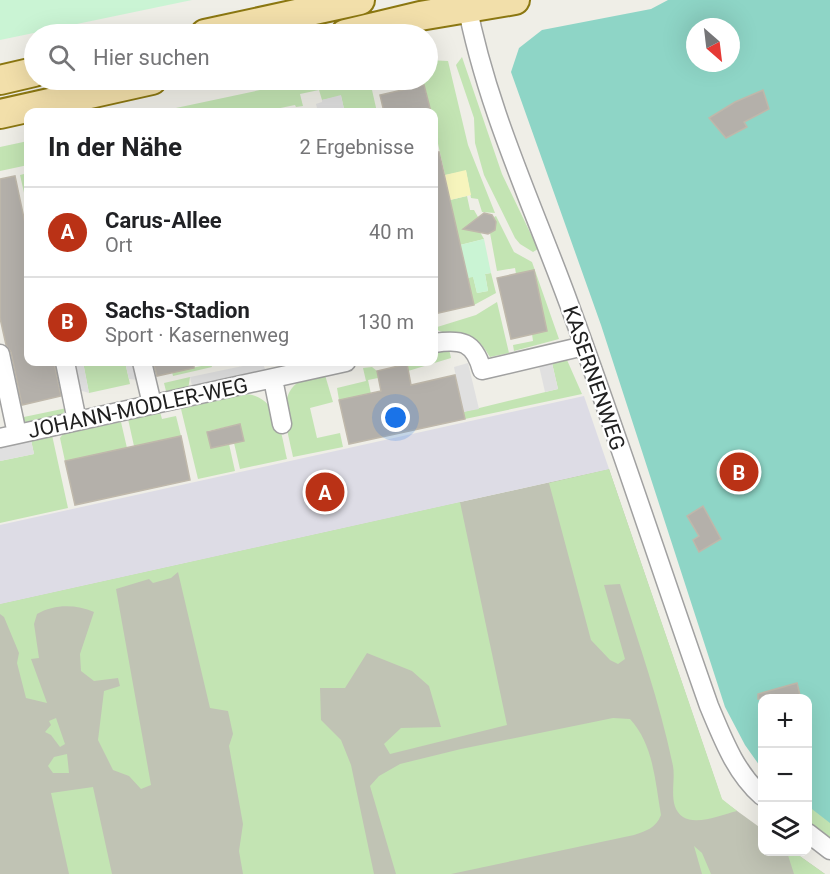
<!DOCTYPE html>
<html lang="de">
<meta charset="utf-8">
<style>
body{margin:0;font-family:Roboto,sans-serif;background:#f6f6f6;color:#202124}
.controls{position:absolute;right:18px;bottom:18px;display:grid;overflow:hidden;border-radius:12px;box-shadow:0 6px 24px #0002}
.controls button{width:54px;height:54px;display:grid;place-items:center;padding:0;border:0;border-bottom:2px solid #e0e0e0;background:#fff;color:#202124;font:30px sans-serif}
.compass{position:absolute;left:686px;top:18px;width:54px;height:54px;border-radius:50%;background:#fff;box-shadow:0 6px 24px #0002;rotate:152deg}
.you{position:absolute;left:396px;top:418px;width:21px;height:21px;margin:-15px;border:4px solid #fff;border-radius:50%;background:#1a73e8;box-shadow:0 0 0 9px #1a73e833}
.badge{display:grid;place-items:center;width:39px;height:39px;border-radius:50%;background:#ba3216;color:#fff;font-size:20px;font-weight:700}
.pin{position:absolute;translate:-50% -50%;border:3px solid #fff;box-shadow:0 2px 6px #0006}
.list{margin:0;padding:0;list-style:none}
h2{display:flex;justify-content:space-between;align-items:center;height:78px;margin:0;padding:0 24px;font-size:26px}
h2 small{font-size:20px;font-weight:400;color:#757577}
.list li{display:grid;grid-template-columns:39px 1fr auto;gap:18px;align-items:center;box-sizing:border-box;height:90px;padding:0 24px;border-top:2px solid #e0e0e0}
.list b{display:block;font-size:22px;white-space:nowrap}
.list p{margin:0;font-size:20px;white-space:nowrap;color:#757577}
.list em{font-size:20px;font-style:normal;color:#757577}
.icon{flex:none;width:33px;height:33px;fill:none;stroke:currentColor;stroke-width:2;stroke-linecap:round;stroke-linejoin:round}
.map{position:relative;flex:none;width:830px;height:874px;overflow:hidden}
.search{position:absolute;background:#fff;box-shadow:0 6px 24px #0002;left:24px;top:24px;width:414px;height:66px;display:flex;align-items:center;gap:15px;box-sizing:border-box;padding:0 21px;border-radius:33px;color:#757577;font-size:22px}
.panel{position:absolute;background:#fff;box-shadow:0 6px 24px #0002;left:24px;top:108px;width:414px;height:258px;border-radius:12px}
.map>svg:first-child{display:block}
.construction{fill:#c0c3b4}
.grass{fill:#c3e4b3}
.sand{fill:#f7f5bd}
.park{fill:#caf4d4}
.pitch{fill:#8ed5c6;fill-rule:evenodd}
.parking{fill:#e0e0e0}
.plaza{fill:#dddce5}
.building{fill:#b4b0aa;stroke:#bfb8ab;stroke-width:1.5}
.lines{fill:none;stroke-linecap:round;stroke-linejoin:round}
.minor-casing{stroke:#a1a1a1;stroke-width:21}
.primary-casing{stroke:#8b7711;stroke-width:32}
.minor{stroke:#fff;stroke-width:18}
.primary{stroke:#f2dfaa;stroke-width:28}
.labels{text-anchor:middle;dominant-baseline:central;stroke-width:4.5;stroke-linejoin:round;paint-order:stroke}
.street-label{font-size:21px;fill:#202020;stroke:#fff}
</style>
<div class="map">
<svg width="830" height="874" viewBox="0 0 830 874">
<rect width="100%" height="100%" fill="#efeee7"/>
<path class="construction" d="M609,469L722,800L762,829V852H794L825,874H0V604Z"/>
<path class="grass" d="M462,57L502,174L538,249L533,252L520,244L515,238L484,175L475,143L474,118L456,65Z
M428,60L448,61L468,145L495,213L482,212L478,199L471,198L466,171L445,175L434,126V112H431L424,85L403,90L401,84L372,90L377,112L344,109L341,96L322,100L319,90L300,94L303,106L296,107L295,105L261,112H157L307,80H428Z
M28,141V165L0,171V147Z
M28,173V202L27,206L20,175Z
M467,196L470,210H474L478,217L476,225L484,239L460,245L450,200Z
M496,216L514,252L532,262L559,339L514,351L513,345L533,341L532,334L547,331L534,270L516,274L515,268L497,271L490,233L495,230L496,222L494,217Z
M491,273L496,293L474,305L468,278L473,276L477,293L488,291L485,274Z
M497,302L509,353L490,357C470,322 458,343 434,328L476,315Z
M449,349L451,358L408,371L407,362H434V352Z
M567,360L582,394L465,419L463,412L558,389L552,363Z
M83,362H125L130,384L89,393Z
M211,364L212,367L173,376L172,372Z
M372,367L377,371L378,378L368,380L371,394L339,400L337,388L366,381L363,368Z
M325,375L333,402L310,408L317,438L340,433L343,447L293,457C289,436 276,399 297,383Z
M190,377L188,390L167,395L164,383Z
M243,394C277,394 281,432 287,459L240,469L234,443L244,441L240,424L208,431L211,448L229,444L235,471L198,479L181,409Z
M67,408L62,415L26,425L19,418Z
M160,412L162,419L176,416L181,436L134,446L128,419Z
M121,422L127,448L65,461L60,438L63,434Z
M52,435L68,508L0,523V461L34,454L31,440Z
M609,469L722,799L737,811C723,814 697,826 683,817C667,806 676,782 673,766C660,703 639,644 620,584L604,585L625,659L618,664L610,660L591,640L549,483Z
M460,502L507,725L390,754L384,744L401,728L441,727L429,686L412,671L367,653L345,688H320L321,720L341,740L351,765L374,874H243L239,851L243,824L229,746L233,734L228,711L210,708L178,572L171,578L153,583L149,579L116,589L151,785L141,789L129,776L113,770L98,740L104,691L120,686L118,678L94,681L81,671L80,654L94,612C76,604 54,604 37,614L34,624L39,658L31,659L47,703L26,698L17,663L19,653L4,617L0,614V604Z
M56,718L65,744L60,747L51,735L45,732L51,725L49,721Z
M613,718L630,719C654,745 655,782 661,815C656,828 646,831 634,835L451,874H396L370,786L379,776L400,764L461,749Z
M67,754L69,773H53L48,766L54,757Z
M808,758L830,763V839L808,823Z
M93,787L112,874H69L51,793Z
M694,846L702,853L711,874H702Z
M787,852H794L825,874H794Z"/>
<path class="sand" d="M466,170L471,195L450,200L445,175Z"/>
<path class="park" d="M0,0H192L0,40Z
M484,239L491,273L485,274L488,291L477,293L473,277L468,278L460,245Z"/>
<path class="pitch" d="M668,0H830V823L808,806V698H762V769L745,745L725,707L601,325L511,72L519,48L542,30L651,9ZM695,27H731V63H695Z"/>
<path class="parking" d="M341,95L344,109L318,112L316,104L322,102V100Z
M73,362H83L89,393L79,390Z
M125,362H136L140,380L129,379Z
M262,362L267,373L193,390L190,377Z
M468,363L479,409L463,412L454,367Z
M552,363L558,389L545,392L539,366Z
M31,440L34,454L0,461V447Z"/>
<path class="plaza" d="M584,396L609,469L0,604V525Z"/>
<path class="building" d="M424,85L431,112H384L380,95Z
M763,90L769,109L744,122L747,127L726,138L709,118L735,102Z
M439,152L474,305L434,314V153Z
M15,176L28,237V362H54L61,396L22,405L11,352L6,345L0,318V179Z
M484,213L492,215L496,222L495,230L488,234L463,229Z
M534,270L547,331L511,339L497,278Z
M153,362H194V368L157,376Z
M407,364L411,385L455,375L465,419L349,444L339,400L381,391L377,371Z
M240,424L244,441L211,448L207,432Z
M181,436L190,480L75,505L65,461Z
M703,506L721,539L699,552L693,540L699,536L687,516Z
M797,683L801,699H758V694Z"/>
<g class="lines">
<defs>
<path id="minor" d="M466,0C486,107 532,203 569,304C618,437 662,573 709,706C723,739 735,772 762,796
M434,343C461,339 474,341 482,370L584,346
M0,354L17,434
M65,362L77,421
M142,362L152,404
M273,379L282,424
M0,438L346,362
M808,833L830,850"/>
<path id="primary" d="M205,34L360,0
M345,34L420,16L515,0
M0,80L34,72
M0,114L152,80"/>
</defs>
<use href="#minor" class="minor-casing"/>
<use href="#primary" class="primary-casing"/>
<use href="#minor" class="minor"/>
<use href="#primary" class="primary"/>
</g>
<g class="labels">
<g class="street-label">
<text transform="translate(594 378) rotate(71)">KASERNENWEG</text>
<text transform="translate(138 408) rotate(-12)">JOHANN-MODLER-WEG</text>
</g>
</g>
</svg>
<div class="controls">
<button>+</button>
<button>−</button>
<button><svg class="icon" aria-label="layers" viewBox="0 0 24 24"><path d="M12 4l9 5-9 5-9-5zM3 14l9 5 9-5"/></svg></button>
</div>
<svg class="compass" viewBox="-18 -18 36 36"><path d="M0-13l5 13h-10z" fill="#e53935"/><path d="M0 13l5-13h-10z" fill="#757577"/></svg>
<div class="you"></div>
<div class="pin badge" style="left:325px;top:492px">A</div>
<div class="pin badge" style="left:739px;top:472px">B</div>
<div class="search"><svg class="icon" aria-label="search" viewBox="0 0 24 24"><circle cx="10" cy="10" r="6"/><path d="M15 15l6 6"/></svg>Hier suchen</div>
<section class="panel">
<h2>In der Nähe<small>2 Ergebnisse</small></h2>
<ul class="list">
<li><span class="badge">A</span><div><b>Carus-Allee</b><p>Ort</p></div><em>40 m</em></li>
<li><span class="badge">B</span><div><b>Sachs-Stadion</b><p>Sport · Kasernenweg</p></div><em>130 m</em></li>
</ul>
</section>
</div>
